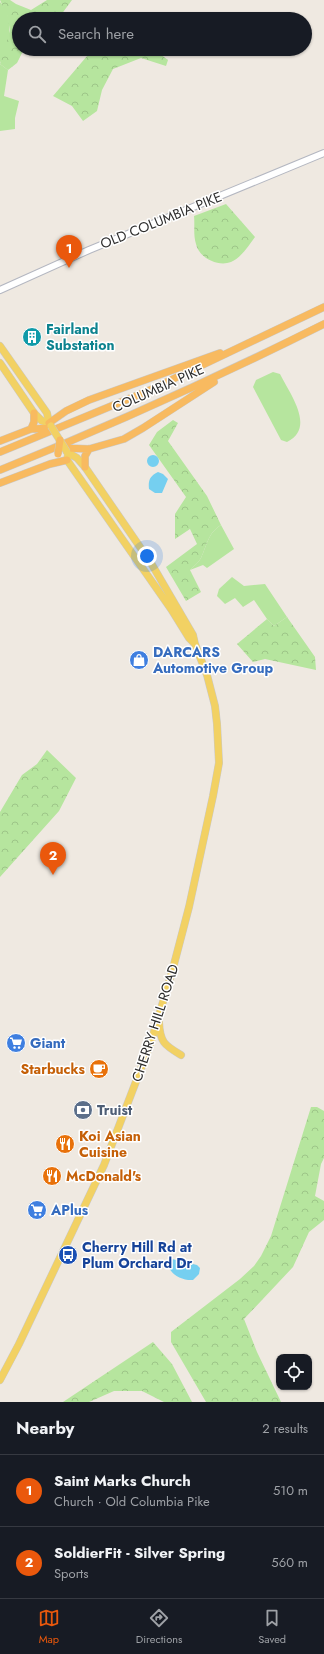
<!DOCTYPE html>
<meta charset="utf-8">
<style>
body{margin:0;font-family:Jost,sans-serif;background:#20242c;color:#f1f3f6}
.controls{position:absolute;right:12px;bottom:12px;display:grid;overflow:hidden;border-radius:8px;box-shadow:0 1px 3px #0004}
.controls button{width:36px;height:36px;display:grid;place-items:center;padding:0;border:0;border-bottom:1px solid #363941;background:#171b24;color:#f1f3f6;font:20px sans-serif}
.you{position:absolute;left:147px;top:556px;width:14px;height:14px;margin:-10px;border:3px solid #fff;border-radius:50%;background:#1a73e8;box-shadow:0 0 0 6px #1a73e833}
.badge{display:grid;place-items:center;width:26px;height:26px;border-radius:50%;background:#ea580c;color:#fff;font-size:13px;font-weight:700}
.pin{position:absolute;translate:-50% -33px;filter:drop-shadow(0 1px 2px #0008)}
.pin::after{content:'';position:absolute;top:21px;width:14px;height:12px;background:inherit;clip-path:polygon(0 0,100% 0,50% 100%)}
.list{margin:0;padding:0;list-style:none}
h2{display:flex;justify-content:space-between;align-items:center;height:52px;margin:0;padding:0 16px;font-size:17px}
h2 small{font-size:13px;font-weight:400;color:#9ea1a6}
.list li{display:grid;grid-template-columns:26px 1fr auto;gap:12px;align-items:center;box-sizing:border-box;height:72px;padding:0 16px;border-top:1px solid #363941}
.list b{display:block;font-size:15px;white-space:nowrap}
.list p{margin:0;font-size:13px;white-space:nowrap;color:#9ea1a6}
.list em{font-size:13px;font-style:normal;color:#9ea1a6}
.icon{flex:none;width:22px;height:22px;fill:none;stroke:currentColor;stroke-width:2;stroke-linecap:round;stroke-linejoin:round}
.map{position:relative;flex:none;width:324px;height:1402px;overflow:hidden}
.search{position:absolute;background:#171b24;box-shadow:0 1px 3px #0004;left:12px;right:12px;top:12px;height:44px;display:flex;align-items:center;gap:10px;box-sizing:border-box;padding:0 14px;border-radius:22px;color:#9ea1a6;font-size:15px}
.sheet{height:196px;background:#171b24}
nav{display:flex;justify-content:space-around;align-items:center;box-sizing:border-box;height:56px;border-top:1px solid #363941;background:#171b24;font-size:11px;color:#9ea1a6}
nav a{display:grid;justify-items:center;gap:2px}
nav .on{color:#ea580c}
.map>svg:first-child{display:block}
.green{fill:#b6e59e}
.forest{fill:url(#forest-crowns)}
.water{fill:#75cff0}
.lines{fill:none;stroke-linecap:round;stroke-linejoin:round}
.secondary-casing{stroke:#b4b7c1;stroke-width:8}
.primary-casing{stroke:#c9c9c9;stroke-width:8}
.trunk-casing{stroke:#c9c9c9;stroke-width:8}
.secondary{stroke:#fff;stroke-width:6}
.primary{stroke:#f2d163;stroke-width:7}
.trunk{stroke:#f8ba60;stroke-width:7}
.primary-bridge-casing{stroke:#c9c9c9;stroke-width:8;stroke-linecap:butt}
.trunk-bridge-casing{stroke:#c9c9c9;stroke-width:8;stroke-linecap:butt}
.primary-bridge{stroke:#f2d163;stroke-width:7}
.trunk-bridge{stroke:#f8ba60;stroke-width:7}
.labels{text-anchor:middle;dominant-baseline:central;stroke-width:3;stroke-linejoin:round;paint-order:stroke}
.street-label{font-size:14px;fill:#2e2e2e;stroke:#fff}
.culture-label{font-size:14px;font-weight:bold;fill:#0d838f;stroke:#fff;text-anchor:start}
.shop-label{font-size:14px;font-weight:bold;fill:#366cbe;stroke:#fff;text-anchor:start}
.food-label{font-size:14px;font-weight:bold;fill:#c56008;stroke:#fff;text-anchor:start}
.service-label{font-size:14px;font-weight:bold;fill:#4e5e75;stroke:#fff;text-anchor:start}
.transit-label{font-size:14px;font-weight:bold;fill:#164399;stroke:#fff;text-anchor:start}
</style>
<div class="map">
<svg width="324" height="1402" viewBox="0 0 324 1402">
<defs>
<pattern id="forest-crowns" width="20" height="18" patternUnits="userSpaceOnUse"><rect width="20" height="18" fill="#b6e59e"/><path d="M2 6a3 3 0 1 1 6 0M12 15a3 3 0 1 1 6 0" fill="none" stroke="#9dc588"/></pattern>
</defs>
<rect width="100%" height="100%" fill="#efe9e1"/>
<path class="green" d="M0,2C15,17 10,47 0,63Z
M0,64L8,70L4,96L19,101L15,118V129L0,131Z
M273,372L280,374C290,394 316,428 287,442L281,440L253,387L256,380Z
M221,525L234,549L207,568L203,565L190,570C194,566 199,562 201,558C207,545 208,533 221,525Z
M232,577L244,586L265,584L287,617L274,626L267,619L254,600L243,607L235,598L225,604L217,596L219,589Z"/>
<path class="forest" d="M0,0H10L16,4L31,10L47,0H72L58,19H19V49H24L17,63L8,70L0,64L10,30L7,15Z
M93,49H158L160,54L168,60L166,66L141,58L113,69L102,90L97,111L83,121L72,106L53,96Z
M226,204L255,237C249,245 241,258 231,262C218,267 199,258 196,244C193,235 195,225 194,216Z
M173,420L178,423L168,441L207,496L221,525C208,533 207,545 201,558C199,562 194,566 190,570L201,592L186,601L166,567L197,544L190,529L175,539V514L186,497L149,445L157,432Z
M287,617L315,657L316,670L265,659L253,662L237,644L267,619L274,626Z
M47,750L76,778L59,811L0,877V812L22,775L37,764Z
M311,1107H317L324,1111V1158L321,1164L315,1196L324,1201V1220L309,1232L293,1267L244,1319L257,1352L281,1402H206L171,1342V1332L240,1279L254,1266L261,1256L271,1236Z
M153,1342L172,1364L192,1402H164L142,1391H114L89,1402H63Z"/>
<path class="water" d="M147 461a6 6 0 1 1 12 0a6 6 0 1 1-12 0Z
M158,472L163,474L168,479L162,493H155L149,489C148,480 150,476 158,472Z
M172,1259L197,1265L200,1268L199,1274L193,1280C182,1281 166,1273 169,1261Z"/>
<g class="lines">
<defs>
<path id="secondary" d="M0,290L89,250L324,153"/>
<path id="primary" d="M0,346L47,413L49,423
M0,363L34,413L42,421L49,423
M68,455L67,460L171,609L189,638L195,644
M159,1022C160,1042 164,1045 181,1055
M0,1380L19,1344L104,1165L150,1045L172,972L189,907L213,796L219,763L217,724L215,706L207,675L195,644L193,635L151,563L85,467L77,458L67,452"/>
<path id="trunk" d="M49,423L66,411L89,400L220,353
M31,429L34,422V413
M0,441L31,429L52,428
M64,448L89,449L124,439L143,428L214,382
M0,452L150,390L324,307
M85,467V456L89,449
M0,470C110,426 218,377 324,324
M0,483L50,464L67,460"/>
</defs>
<use href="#secondary" class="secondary-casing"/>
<use href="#primary" class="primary-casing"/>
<use href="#trunk" class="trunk-casing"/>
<use href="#secondary" class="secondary"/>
<use href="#primary" class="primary"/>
<use href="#trunk" class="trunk"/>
<defs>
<path id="primary-bridge" d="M51,426L67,452"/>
<path id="trunk-bridge" d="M58,454L60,440"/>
</defs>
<use href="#primary-bridge" class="primary-bridge-casing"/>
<use href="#trunk-bridge" class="trunk-bridge-casing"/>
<use href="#primary-bridge" class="primary-bridge"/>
<use href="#trunk-bridge" class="trunk-bridge"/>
</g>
<defs>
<symbol id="building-disc" viewBox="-11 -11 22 22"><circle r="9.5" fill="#0f9aa8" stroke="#fff"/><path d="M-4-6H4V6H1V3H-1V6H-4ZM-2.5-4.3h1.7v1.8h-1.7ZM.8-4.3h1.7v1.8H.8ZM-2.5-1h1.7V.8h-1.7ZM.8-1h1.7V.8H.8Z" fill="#fff"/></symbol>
<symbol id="shop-disc" viewBox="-11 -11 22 22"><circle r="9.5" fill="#3f7fe0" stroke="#fff"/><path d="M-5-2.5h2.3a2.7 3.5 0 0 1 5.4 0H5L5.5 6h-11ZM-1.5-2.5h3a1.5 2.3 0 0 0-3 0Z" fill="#fff"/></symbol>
<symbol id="supermarket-disc" viewBox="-11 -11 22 22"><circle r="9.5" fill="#3f7fe0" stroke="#fff"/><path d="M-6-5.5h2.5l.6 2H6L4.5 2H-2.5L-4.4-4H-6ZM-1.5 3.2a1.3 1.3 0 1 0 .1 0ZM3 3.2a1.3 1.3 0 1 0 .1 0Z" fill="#fff"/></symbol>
<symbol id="cafe-disc" viewBox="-11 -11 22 22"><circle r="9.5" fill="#e8710a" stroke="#fff"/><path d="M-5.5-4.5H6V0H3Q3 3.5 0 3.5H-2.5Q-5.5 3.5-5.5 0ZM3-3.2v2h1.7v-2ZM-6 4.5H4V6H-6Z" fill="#fff"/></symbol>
<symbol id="bank-disc" viewBox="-11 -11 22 22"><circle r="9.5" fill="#5c6f8a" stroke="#fff"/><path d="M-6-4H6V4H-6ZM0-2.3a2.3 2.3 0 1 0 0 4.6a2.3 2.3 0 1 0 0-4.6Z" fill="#fff"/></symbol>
<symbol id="restaurant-disc" viewBox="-11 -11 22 22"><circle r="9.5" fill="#e8710a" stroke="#fff"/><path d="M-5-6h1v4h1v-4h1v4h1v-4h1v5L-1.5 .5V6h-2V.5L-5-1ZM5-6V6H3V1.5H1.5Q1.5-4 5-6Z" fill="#fff"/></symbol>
<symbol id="bus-disc" viewBox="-11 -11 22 22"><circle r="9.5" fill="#1a4fb4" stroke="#fff"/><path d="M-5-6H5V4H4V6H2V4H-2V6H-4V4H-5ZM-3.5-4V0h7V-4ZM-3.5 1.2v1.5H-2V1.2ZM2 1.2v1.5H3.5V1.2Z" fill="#fff"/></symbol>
</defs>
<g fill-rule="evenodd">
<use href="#building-disc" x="21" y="326" width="22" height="22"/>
<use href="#shop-disc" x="128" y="649" width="22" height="22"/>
<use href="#supermarket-disc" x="5" y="1032" width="22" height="22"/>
<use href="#cafe-disc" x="88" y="1058" width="22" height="22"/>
<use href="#bank-disc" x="72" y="1099" width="22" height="22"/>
<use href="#restaurant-disc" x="54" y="1133" width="22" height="22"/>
<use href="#restaurant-disc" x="41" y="1165" width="22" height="22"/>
<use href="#supermarket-disc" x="26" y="1199" width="22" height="22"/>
<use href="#bus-disc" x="57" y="1244" width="22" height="22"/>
</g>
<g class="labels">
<g class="street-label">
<text transform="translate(161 220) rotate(-22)">OLD COLUMBIA PIKE</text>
<text transform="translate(158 388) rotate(-24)">COLUMBIA PIKE</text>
<text transform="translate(155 1023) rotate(-72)">CHERRY HILL ROAD</text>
</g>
<g class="culture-label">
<text x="46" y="329">Fairland<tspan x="46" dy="16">Substation</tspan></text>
</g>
<g class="shop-label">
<text x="153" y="652">DARCARS<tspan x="153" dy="16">Automotive Group</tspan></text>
<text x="30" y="1043">Giant</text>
<text x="51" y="1210">APlus</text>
</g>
<g class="food-label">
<text x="85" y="1069" text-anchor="end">Starbucks</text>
<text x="79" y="1136">Koi Asian<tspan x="79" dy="16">Cuisine</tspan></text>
<text x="66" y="1176">McDonald's</text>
</g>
<g class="service-label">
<text x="97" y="1110">Truist</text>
</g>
<g class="transit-label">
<text x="82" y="1247">Cherry Hill Rd at<tspan x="82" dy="16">Plum Orchard Dr</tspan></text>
</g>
</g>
</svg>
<div class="controls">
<button><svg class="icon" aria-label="locate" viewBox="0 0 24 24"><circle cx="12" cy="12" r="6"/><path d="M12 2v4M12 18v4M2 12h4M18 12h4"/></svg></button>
</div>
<div class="you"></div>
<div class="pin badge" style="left:69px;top:268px">1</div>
<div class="pin badge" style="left:53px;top:875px">2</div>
<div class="search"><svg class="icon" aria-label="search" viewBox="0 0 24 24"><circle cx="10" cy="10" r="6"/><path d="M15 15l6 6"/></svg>Search here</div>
</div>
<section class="sheet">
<h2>Nearby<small>2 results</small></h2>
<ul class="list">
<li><span class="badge">1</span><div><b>Saint Marks Church</b><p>Church · Old Columbia Pike</p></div><em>510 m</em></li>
<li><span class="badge">2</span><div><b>SoldierFit - Silver Spring</b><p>Sports</p></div><em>560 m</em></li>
</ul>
</section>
<nav>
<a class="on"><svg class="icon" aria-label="map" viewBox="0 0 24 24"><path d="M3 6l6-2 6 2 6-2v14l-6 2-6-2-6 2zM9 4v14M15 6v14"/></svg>Map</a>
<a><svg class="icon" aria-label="directions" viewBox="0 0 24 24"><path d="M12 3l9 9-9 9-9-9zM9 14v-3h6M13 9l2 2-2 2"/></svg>Directions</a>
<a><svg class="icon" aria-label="saved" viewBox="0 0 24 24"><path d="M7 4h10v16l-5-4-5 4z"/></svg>Saved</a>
</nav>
